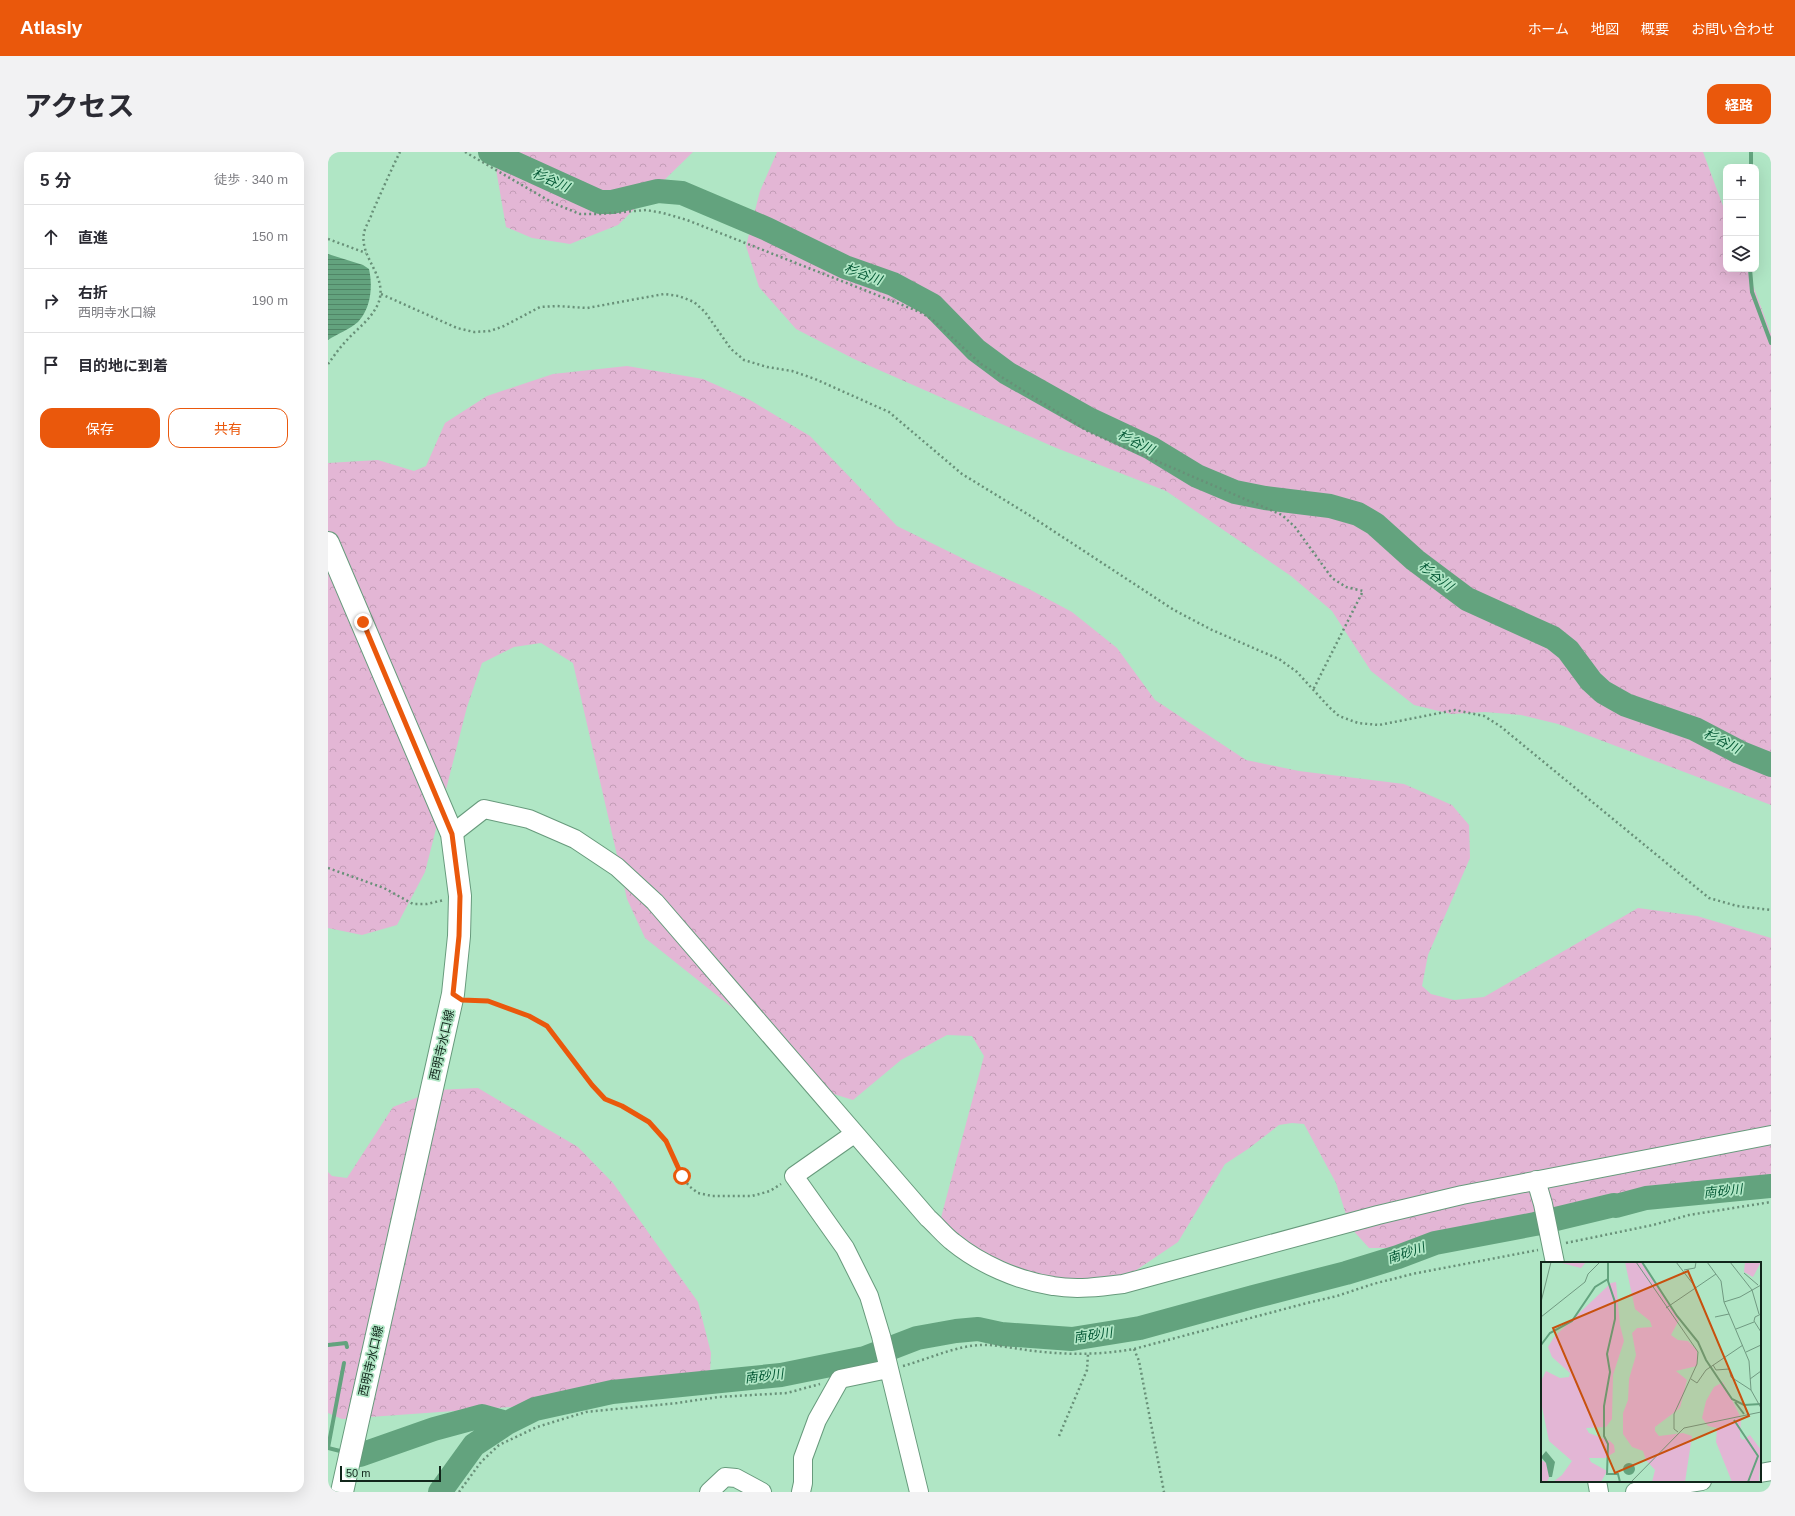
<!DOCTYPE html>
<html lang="ja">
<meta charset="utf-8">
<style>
body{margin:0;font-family:Arial,"Noto Sans JP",sans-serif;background:#f2f2f3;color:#2b2b33}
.controls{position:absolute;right:12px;top:12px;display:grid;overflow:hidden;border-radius:8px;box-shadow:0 4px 16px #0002}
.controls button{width:36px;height:36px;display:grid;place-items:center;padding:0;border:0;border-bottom:1px solid #e1e1e2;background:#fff;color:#2b2b33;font:20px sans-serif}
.scale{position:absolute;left:12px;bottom:10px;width:101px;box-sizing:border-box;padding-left:4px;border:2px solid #11261b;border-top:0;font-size:11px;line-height:14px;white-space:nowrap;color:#11261b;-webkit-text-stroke:3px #b0e6c5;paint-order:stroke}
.stop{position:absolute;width:12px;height:12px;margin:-9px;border:3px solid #ea580c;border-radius:50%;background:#fff}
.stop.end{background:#ea580c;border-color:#fff;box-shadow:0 1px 4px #0008}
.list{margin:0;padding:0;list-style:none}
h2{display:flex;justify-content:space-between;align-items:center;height:52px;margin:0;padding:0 16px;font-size:17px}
h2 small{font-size:13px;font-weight:400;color:#7c7c81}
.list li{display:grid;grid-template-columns:26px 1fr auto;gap:12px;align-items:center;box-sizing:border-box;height:64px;padding:0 16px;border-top:1px solid #e1e1e2}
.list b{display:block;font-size:15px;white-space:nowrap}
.list p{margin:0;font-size:13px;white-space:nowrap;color:#7c7c81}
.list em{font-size:13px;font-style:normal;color:#7c7c81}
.actions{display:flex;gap:8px;padding:12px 16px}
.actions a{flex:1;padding:9px 0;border:1px solid #ea580c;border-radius:12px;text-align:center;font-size:14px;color:#ea580c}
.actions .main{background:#ea580c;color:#fff}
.icon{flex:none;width:22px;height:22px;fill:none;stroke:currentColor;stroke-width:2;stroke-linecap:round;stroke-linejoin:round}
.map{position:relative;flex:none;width:1443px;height:1340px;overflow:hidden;border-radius:12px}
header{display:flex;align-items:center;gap:24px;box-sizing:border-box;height:56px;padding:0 20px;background:#ea580c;color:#fff}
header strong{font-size:19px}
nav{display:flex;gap:22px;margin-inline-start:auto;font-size:14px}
.intro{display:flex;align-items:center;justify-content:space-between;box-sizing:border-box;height:96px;padding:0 24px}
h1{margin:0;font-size:28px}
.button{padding:10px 18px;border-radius:12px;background:#ea580c;color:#fff;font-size:14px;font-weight:700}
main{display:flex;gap:24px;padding:0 24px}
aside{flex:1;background:#fff;border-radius:12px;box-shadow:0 4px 16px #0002}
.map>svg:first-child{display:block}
.forest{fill:url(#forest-crowns)}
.water{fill:url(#water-rules)}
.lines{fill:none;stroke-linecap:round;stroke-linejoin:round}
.stream{stroke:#63a37e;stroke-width:4}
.river{stroke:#63a37e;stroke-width:24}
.minor-casing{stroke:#679a7c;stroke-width:20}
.major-casing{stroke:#679a7c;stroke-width:24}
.path{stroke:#689078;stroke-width:2.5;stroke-dasharray:2 3;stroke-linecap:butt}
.minor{stroke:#fff;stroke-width:18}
.major{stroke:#fff;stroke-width:22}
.route{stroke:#ea580c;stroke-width:5}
.labels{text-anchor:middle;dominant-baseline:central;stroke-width:3.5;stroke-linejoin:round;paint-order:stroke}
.street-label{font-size:12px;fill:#11261b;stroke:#b0e6c5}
.water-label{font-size:13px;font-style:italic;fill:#045835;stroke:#b0e6c5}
.inset-river{fill:none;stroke:#63a37e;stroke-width:2}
.inset-road{fill:none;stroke:#709981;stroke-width:1}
.view{fill:#c8510e;fill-opacity:0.15;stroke:#c8510e;stroke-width:2}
.inset-edge{fill:none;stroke:#11261b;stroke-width:2}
</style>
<header>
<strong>Atlasly</strong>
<nav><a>ホーム</a><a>地図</a><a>概要</a><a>お問い合わせ</a></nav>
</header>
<div class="intro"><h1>アクセス</h1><a class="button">経路</a></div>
<main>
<aside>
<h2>5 分<small>徒歩 · 340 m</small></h2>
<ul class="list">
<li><svg class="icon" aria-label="ahead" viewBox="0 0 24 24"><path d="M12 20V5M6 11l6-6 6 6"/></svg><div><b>直進</b></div><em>150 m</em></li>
<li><svg class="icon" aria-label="right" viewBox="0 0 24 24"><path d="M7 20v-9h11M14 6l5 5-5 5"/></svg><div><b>右折</b><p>西明寺水口線</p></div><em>190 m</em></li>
<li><svg class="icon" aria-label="arrive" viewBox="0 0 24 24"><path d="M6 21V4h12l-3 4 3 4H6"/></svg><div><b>目的地に到着</b></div></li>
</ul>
<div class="actions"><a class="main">保存</a><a>共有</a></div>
</aside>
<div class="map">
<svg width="1443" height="1340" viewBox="0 0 1443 1340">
<defs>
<pattern id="forest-crowns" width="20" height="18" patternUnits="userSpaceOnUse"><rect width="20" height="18" fill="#e3b6d5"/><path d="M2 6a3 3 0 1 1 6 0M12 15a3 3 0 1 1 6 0" fill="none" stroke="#c29cb6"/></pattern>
<pattern id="water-rules" width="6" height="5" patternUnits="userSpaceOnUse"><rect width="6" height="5" fill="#63a37e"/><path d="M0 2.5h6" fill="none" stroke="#508566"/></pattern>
</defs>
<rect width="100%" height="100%" fill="#b0e6c5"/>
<path class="forest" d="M165,0H365L290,73L242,92L204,86L178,75Z
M449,0H1375L1398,62V117H1419L1443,182V653L1230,572L1193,563L1157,560L1123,562L1086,553L1043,519L1004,459L963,424L838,339L726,295L526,207L468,177L431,135L418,94L432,39Z
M299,214L375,227L422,248L482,284L569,374L644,411L699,436L744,460L789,496L827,548L918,608L971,619L1076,632L1124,653L1141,673L1142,706L1100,803L1094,834L1103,842L1126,848L1156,845L1310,756L1369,764L1443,786V1022L1062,1096H1041L1022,1075L1008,1031L976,972L964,971L951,973L920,997L897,1012L850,1090L798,1125L748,1136L660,1114L610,1077L656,904L644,884L619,883L573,908L525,948L489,937L445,888L317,786L299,747L245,511L213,491L186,495L154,511L139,555L97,720L69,773L34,783L0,776V311L50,308L86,319L98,314L117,271L159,244L225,222Z
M150,936L250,995L285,1031L370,1150L383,1201L381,1241L14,1267L0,1261V1020L4,1024L19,1026L65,955L108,938Z"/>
<path class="water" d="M0,102L35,113L41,117C45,135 43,156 30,170C22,177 9,182 0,188Z"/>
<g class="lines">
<path class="stream" d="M1423,15V0
M1422,117L1424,140L1443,191
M0,1193L18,1191L19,1195
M16,1300L0,1296L16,1211"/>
<path class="river" d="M162,0L272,50H284L330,39L354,41L439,77L517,115L565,132L604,153L648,198L679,221L759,266L823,296L869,324L907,340L937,346L1002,354L1030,362L1047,372L1087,408L1139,447L1225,486L1240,498L1263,529L1275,540L1298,553L1367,577L1411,600L1443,613
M32,1303L106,1277L154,1264L179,1271
M112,1340L146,1293L179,1271L207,1257L284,1240L453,1223L537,1206L589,1186L628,1179L650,1177L673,1182L744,1187L812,1176L925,1145L1018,1121L1070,1105L1107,1091L1207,1072L1286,1053L1288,1054L1318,1046L1443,1034"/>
<defs>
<path id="minor" d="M124,682L156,657L201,667L247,687L289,715L327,750L600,1066C609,1074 616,1083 625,1090C652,1112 690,1129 725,1134C748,1138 772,1135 795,1132L1050,1063L1134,1043L1443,983
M526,982L466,1024L517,1096L541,1144L553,1184L591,1340
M1208,1028L1215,1052L1227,1111
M1432,1321L1443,1319
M1269,1329L1271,1340
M381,1340L397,1325L408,1326L434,1340
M473,1340L475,1331V1306L489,1268L512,1227L560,1217
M1307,1340L1374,1329"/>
<path id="major" d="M0,391L124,682L132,744L131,784L125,842L14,1340"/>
</defs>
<use href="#minor" class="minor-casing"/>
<use href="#major" class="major-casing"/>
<path class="path" d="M137,0L225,51L252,62H273L318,58L335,61L359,68L592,160L605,168L653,212L761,280L954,363L967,375L1004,426L1018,435L1035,439L985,538
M0,87L38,101
M53,142L129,176L146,180L162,179L176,174L212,155L229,154L259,156L336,142L351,144L366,150L377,160L403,197L416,208L439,215L464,219L487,227L561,260L634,322L701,363L846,458L884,478L951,507L969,520L1001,555L1011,564L1030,571L1051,573L1127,558L1156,564L1172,574L1381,746L1409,754L1443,758
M0,212C6,204 12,195 19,188C29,177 42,168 49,154C63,126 31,107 36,81C37,75 42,68 44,61C53,41 62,20 72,0
M0,716L56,736L85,752H99L116,748
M140,848L160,849L201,864L219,874L264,933L277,947L294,954L321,970L338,989L354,1024L361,1034L370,1041L384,1044H424L442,1039L453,1032
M1238,1091L1325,1073L1361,1063L1443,1050
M806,1197L811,1209L836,1340
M575,1214C600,1207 625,1195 651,1193C669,1192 688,1197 706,1199C740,1203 772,1203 806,1197L979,1151L1009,1144L1045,1132L1084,1122L1210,1098
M731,1284L759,1218L760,1202
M131,1340L153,1310L171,1293L209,1275L258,1260L349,1251L390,1245L459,1241L492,1232"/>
<use href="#minor" class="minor"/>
<use href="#major" class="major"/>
</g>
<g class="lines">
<path class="route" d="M35,470L124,682L132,744L131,784L125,842L134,848L160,849L201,864L219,874L264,933L277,947L294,954L321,970L338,989L354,1024"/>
</g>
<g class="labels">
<g class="street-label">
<text transform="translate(114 893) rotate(-77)">西明寺水口線</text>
<text transform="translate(43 1209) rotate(-77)">西明寺水口線</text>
</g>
<g class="water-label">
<text transform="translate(223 28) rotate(24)">杉谷川</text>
<text transform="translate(535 122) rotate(20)">杉谷川</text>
<text transform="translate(808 290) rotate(26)">杉谷川</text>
<text transform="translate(1108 424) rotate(37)">杉谷川</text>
<text transform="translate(1394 589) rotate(26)">杉谷川</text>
<text transform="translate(1395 1039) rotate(-6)">南砂川</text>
<text transform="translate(1078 1101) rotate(-19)">南砂川</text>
<text transform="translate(765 1183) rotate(-8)">南砂川</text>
<text transform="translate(436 1224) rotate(-7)">南砂川</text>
</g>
</g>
<g transform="translate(1213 1110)">
<rect width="220" height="220" fill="#b0e6c5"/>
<path d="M17,0H45L40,6ZM84,0H100L138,58L130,73L137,78L147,79L156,88V104L135,109L146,118L139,146L114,165V169L118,174L142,171L151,174L144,220H111L114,208L105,198L102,189L91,185L82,172V151L87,138L88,117L95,93L91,71L96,66L111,65L109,59L94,47ZM75,20L79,63L83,79L72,113L71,157L65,165L45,166L48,171L69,179L73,183L74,190L64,196H48L50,200L66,209L60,220H12L21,213L31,199L8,179L0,140V119L5,109L19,116L28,115L29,111L11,95L7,85L13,75L70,21ZM182,120L200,156L199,175L202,178L209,173L220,188L218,220H191L175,180L176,166L167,164L161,156L165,139L173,125ZM0,198L6,201L9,213L6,220H0Z" fill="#e3b6d5"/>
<path d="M204,0H220L212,15L203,10Z" fill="#e3b6d5"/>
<path d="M5,189L14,200L11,215H8L5,201L0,195ZM82 207a6 6 0 1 1 12 0a6 6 0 1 1-12 0Z" fill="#63a37e"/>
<path class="inset-river" d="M67,0V19L74,40V57L66,92L69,110L63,144V174L67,182L66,212H77L79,220M101,0L136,54L157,80L165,98L191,137L203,143L220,142M0,83L9,71L31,59L54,25L67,17M194,140L203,152M193,158L217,194L207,220"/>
<path class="inset-road" d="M95,0L157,90L156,102L133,152V167L137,170M135,0L155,26M166,0L180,19L183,40L208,99L210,128L220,146M189,0L211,28L218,52M143,8L154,6L155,0M203,11L217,23M0,40L10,0M183,40L199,35L220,23M125,46L175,12M220,52L214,55L213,59L220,70M0,55L44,20L47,12L59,0M174,55L188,52M195,67L213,60M205,90L220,83M172,103L175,108L188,107L190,115L210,128M150,117L156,121L165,108L202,83M209,117L220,109M90,220L143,166L220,150"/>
<path class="view" d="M147,9L208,154L74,211L12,66Z"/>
<rect width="220" height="220" class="inset-edge"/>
</g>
</svg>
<div class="controls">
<button>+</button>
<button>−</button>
<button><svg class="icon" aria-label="layers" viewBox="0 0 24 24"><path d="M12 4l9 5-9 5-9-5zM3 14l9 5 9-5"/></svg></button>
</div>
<div class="scale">50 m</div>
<div class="stop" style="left:354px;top:1024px"></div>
<div class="stop end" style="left:35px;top:470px"></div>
</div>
</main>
